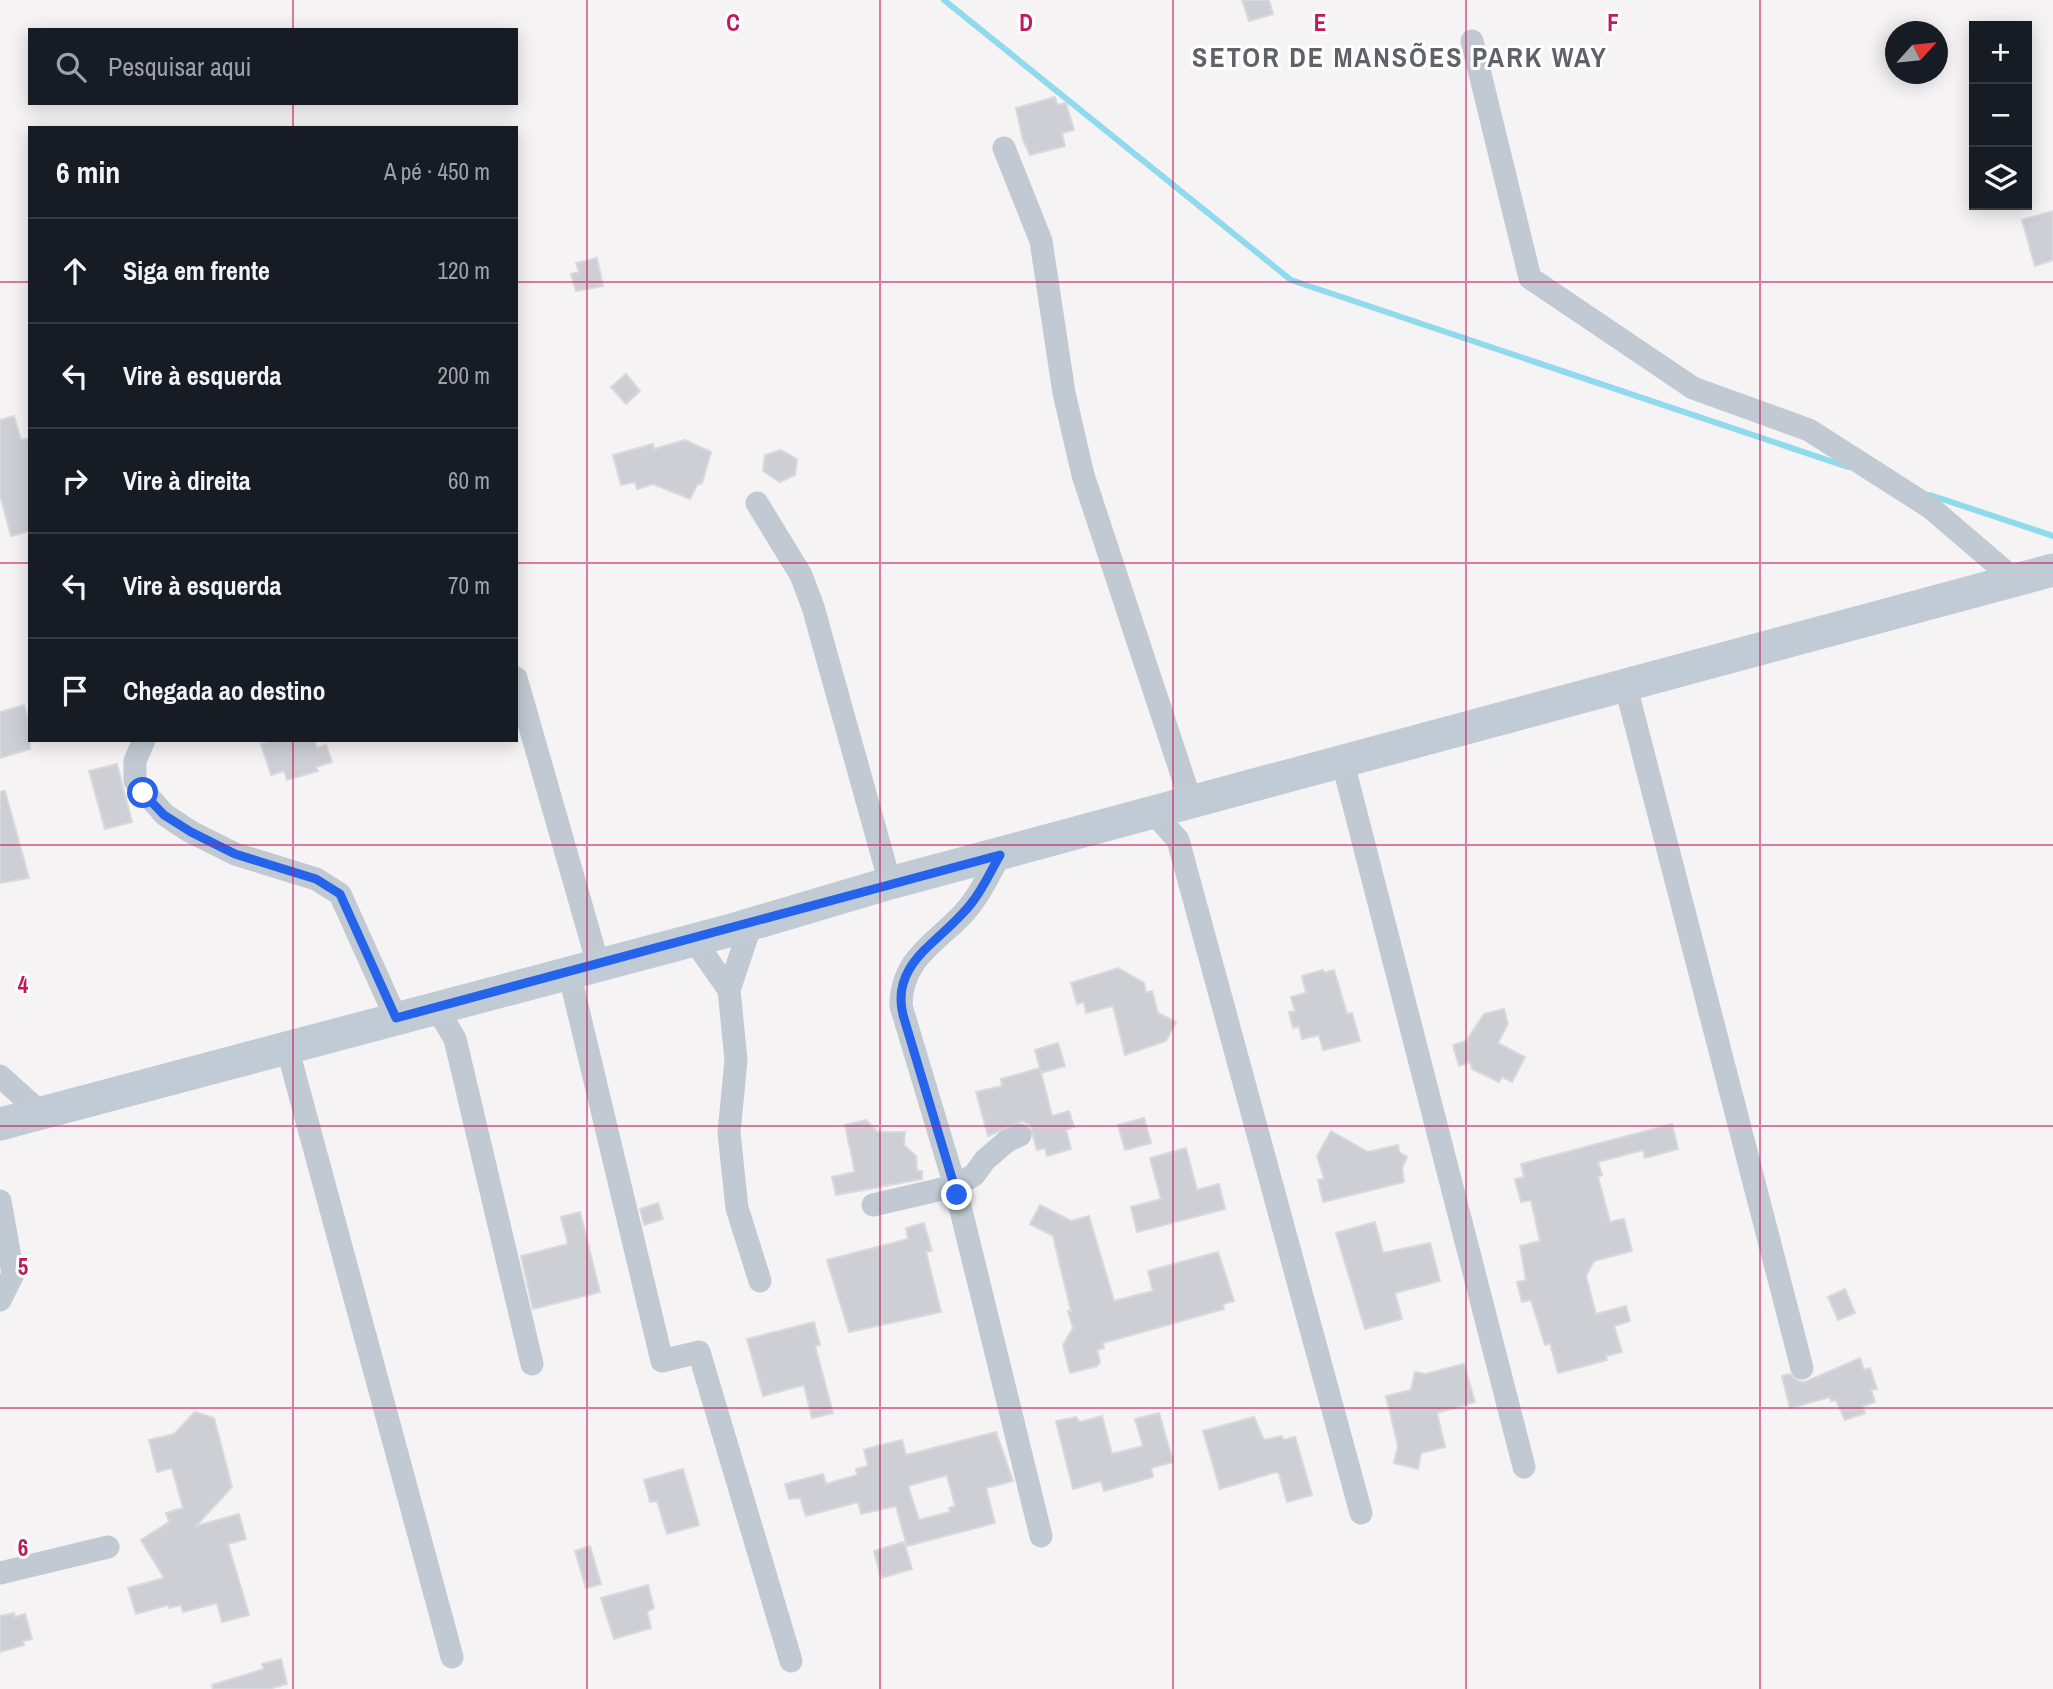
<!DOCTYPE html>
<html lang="pt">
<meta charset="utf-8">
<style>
body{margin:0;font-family:"Archivo Narrow",sans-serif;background:#20242c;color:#f1f3f6}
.controls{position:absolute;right:21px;top:21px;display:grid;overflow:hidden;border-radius:0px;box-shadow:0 4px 18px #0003}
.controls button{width:63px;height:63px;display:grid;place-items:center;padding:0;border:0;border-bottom:2px solid #363941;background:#171b24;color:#f1f3f6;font:35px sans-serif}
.compass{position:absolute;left:1885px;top:21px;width:63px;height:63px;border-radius:50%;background:#171b24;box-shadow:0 4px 18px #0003;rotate:63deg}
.stop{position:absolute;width:21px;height:21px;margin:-16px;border:5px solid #2563eb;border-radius:50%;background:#fff}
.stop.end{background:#2563eb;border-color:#fff;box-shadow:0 2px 7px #0008}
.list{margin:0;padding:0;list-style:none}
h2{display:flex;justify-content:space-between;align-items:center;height:91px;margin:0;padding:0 28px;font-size:30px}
h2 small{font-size:23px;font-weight:400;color:#9ea1a6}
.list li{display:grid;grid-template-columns:46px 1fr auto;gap:21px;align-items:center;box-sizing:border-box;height:105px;padding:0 28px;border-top:2px solid #363941}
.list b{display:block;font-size:26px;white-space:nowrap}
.list em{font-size:23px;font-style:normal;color:#9ea1a6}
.icon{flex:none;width:38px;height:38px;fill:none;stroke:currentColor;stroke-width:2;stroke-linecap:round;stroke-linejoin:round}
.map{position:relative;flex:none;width:2053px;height:1689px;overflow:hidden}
.search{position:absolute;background:#171b24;box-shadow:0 4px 18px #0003;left:28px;top:28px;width:490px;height:77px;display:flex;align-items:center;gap:18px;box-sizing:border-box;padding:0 24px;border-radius:0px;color:#9ea1a6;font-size:26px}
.panel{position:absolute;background:#171b24;box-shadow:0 4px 18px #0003;left:28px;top:126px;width:490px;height:616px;border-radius:0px}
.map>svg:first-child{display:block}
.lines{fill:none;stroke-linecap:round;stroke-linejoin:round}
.stream{stroke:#90daee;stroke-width:6}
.building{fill:#cdcfd5;stroke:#d7d9de;stroke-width:2;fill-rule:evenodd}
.street{stroke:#c1cad2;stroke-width:23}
.secondary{stroke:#c1cbd6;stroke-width:33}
.route{stroke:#2563eb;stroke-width:9}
.grid{fill:none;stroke:#c2185b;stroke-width:2;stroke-opacity:0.55}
.labels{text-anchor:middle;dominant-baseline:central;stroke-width:6;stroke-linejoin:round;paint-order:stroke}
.district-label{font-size:28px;font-weight:bold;letter-spacing:2px;fill:#5f6368;stroke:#fff}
.grid-label{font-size:23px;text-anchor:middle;font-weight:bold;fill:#c2185b;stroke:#fff;stroke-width:6;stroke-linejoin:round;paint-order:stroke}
</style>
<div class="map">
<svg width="2053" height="1689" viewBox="0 0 2053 1689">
<rect width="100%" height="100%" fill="#f5f3f3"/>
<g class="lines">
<path class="stream" d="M944,0L1291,280L1848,467
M1930,495L2053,536"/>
</g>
<path class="building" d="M1242,0H1269L1273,14L1249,21Z
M1055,97L1057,105L1066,103L1074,130L1062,133L1065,146L1030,155L1023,140L1016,108Z
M2053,211V260L2035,266L2022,220Z
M597,258L603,286L576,291L571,274L579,272L576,263Z
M626,374L640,391L626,404L611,387Z
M14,416L21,440L30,438V531L11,536L0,495V420Z
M685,440L711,452L702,483L697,485L690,499L653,484L637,489L635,482L621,485L613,455L653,444L654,449Z
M781,450L797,459L795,475L780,482L763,471L765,455Z
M24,705L30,726V749L0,758V712Z
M275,740H314L317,748L326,745L332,762L316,767L318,771L287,780L284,771L271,775L261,744Z
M117,764L132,822L105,829L89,771Z
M5,791L29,878L0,883V792Z
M1118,968L1144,983L1146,993L1152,991L1158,1013L1176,1022L1166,1041L1125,1055L1113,1006L1086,1013L1084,1002L1077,1004L1071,983Z
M1323,970L1324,973L1334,970L1347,1014L1352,1013L1360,1041L1323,1050L1319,1035L1302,1039L1299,1026L1293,1028L1289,1012L1295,1011L1291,997L1306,993L1302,976Z
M1504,1009L1508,1024L1498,1043L1525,1057L1512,1082L1502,1077L1499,1082L1472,1069L1470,1062L1459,1066L1453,1045L1466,1041L1484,1014Z
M1058,1043L1065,1066L1041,1073L1035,1050Z
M1040,1068L1052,1116L1069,1111L1074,1127L1066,1130L1071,1149L1047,1156L1045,1148L1037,1150L1030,1125L1022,1121L988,1136L976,1092L1002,1086L1001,1079Z
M1144,1118L1151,1143L1125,1150L1118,1125Z
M866,1120L878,1132H905L904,1145L916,1156L917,1171H922V1179L836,1195L832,1177L855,1172L845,1125Z
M1672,1124L1678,1149L1645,1158L1643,1150L1598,1162L1602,1175L1598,1177L1610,1222L1624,1219L1632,1251L1594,1261L1586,1276L1596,1314L1626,1306L1630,1321L1614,1326L1622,1352L1606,1356L1607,1360L1558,1373L1550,1343L1545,1345L1531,1300L1522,1302L1517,1282L1526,1280L1520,1246L1540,1241L1531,1200L1521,1202L1515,1179L1524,1177L1521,1164Z
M1331,1131L1368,1152L1398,1145L1399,1152L1407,1157L1402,1168L1404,1182L1323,1202L1318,1180L1324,1179L1317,1156Z
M1186,1148L1197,1190L1219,1184L1225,1209L1137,1232L1131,1207L1161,1199L1150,1158Z
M658,1203L663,1219L644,1225L640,1209Z
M1040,1205L1071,1221L1089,1216L1114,1301L1153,1291L1148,1271L1218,1252L1234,1301L1223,1304L1224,1309L1103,1343L1104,1348L1097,1350L1100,1362L1097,1366L1070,1373L1063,1345L1073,1328L1068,1311H1071L1053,1236L1030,1224Z
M580,1212L600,1292L533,1309L521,1256L568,1244L561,1217Z
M1375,1222L1383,1253L1430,1243L1440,1281L1395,1293L1402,1319L1365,1329L1336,1233Z
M924,1223L932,1251L926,1252L941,1312L849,1332L827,1260L908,1239L906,1228Z
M1845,1289L1855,1313L1838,1320L1828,1297Z
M814,1322L820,1345L815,1346L833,1413L812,1418L804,1385L763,1396L747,1339Z
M1860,1358L1864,1370L1870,1368L1877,1389L1871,1390L1875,1402L1863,1406L1865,1413L1845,1420L1836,1400L1831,1401L1830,1397L1790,1408L1782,1376L1790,1374L1798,1381L1805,1382Z
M1464,1364L1475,1402L1437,1413L1445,1447L1421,1453L1418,1469L1394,1463L1398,1446L1386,1396L1411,1390L1415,1372L1425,1374Z
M195,1412L214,1418L232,1487L196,1526L239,1514L246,1539L228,1544L249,1615L222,1622L217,1603L183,1612L181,1605L169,1608L168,1605L136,1614L128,1588L164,1578L141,1540L169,1522L166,1513L183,1508L172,1468L157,1472L149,1440L174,1434Z
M1159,1413L1173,1462L1151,1468L1153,1477L1104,1491L1101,1481L1073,1489L1056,1421L1076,1417L1080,1422L1102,1416L1112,1454L1143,1446L1135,1419Z
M1254,1417L1264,1440L1282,1436L1283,1440L1295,1437L1312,1495L1287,1502L1279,1474L1276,1472L1220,1489L1203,1431Z
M996,1432L1013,1481L986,1488L995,1523L907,1546L896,1506L861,1514L858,1502L806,1516L800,1498L789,1499L785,1484L823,1474L826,1484L857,1475L856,1469L868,1466L864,1450L877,1446L902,1440L906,1455ZM947,1475L955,1506L949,1508L950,1512L919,1520L908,1486Z
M683,1469L699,1525L667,1534L657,1501L650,1502L644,1480Z
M904,1542L912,1569L881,1578L874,1551Z
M590,1546L601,1584L586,1588L575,1551Z
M648,1585L654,1608L647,1612L651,1628L614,1639L601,1598Z
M14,1613L15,1617L25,1614L32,1639L23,1641L24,1645L0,1652V1616Z
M281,1659L287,1684L268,1689H213L212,1685L264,1669L262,1664Z"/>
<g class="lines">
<path class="street" d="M1472,41L1530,278L1693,388L1809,430L1931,508L2015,580
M1004,148L1041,241L1064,393L1083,475L1191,802
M757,503L801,575L813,607L890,883
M516,678L598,964
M1626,687L1802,1368
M144,740L135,761V781L165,815L191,832L235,854L316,879L340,894L396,1018
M1343,763L1524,1467
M1153,812L1178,840L1361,1513
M1000,855C988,876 979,897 962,915C933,945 901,960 901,1006L955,1186L1041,1536
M751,924L729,990L736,1060L729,1133L737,1208L760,1281
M694,940L729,990
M569,972L662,1361L699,1352L791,1661
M436,1007L455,1039L532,1364
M287,1047L452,1657
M0,1076L41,1113
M0,1201L13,1274L0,1300
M873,1205L955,1186L974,1175L985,1160L1007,1141L1020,1135
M0,1573L108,1547"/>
<path class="secondary" d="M0,1124L728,931L890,883L2053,570"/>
</g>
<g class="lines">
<path class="route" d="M143,793L164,815L191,832L235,854L316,879L340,894L396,1018L1000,855C988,876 979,897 962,914C934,945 891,966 903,1015L957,1195"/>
</g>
<path class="grid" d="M293,0V30M587,0V1689M880,0V1689M1173,0V1689M1466,0V1689M1760,0V1689M293,103V128M0,282H30M516,282H2053M0,563H30M516,563H2053M293,740V1689M0,845H2053M0,1126H2053M0,1408H2053"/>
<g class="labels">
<g class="district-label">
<text x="1400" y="57">SETOR DE MANSÕES PARK WAY</text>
</g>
</g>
<g class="grid-label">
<text x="733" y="31">C</text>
<text x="1026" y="31">D</text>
<text x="1320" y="31">E</text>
<text x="1613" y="31">F</text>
<text x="23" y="993">4</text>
<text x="23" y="1275">5</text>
<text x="23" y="1556">6</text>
</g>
</svg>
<div class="controls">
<button>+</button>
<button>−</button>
<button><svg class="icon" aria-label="layers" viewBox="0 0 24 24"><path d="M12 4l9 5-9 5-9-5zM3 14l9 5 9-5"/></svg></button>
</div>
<svg class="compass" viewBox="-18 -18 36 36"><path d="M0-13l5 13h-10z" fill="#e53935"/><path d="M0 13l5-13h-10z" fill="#9ea1a6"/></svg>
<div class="stop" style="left:143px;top:793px"></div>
<div class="stop end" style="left:957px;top:1195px"></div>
<div class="search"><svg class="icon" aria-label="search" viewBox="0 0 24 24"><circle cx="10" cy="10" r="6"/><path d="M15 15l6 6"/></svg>Pesquisar aqui</div>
<section class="panel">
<h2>6 min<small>A pé · 450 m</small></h2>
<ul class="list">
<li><svg class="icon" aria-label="ahead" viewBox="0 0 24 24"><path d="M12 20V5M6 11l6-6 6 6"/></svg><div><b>Siga em frente</b></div><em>120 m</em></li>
<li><svg class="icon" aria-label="left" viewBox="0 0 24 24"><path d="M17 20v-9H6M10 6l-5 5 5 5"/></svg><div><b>Vire à esquerda</b></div><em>200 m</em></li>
<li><svg class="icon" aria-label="right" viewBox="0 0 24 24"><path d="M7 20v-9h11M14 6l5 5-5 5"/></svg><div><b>Vire à direita</b></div><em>60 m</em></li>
<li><svg class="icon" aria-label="left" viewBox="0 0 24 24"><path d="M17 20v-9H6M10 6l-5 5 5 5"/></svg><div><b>Vire à esquerda</b></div><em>70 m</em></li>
<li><svg class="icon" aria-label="arrive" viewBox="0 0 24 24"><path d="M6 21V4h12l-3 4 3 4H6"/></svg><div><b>Chegada ao destino</b></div></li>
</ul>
</section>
</div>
